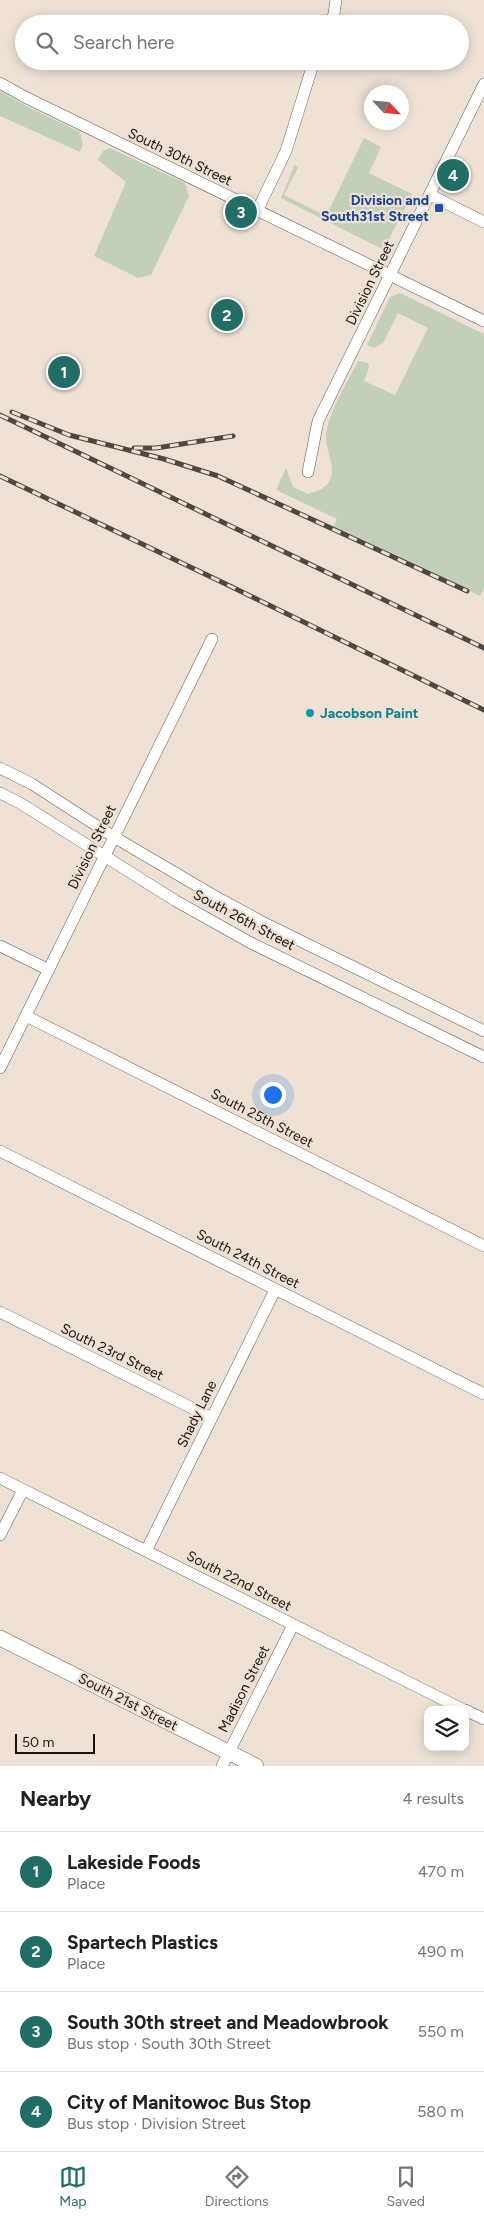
<!DOCTYPE html>
<meta charset="utf-8">
<style>
body{margin:0;font-family:Figtree,sans-serif;background:#f6f6f6;color:#202124}
.controls{position:absolute;right:15px;bottom:15px;display:grid;overflow:hidden;border-radius:10px;box-shadow:0 2px 12px #0003}
.controls button{width:45px;height:45px;display:grid;place-items:center;padding:0;border:0;border-bottom:1px solid #e0e0e0;background:#fff;color:#202124;font:25px sans-serif}
.compass{position:absolute;left:364px;top:85px;width:45px;height:45px;border-radius:50%;background:#fff;box-shadow:0 2px 12px #0003;rotate:116deg}
.scale{position:absolute;left:15px;bottom:12px;width:80px;box-sizing:border-box;padding-left:5px;border:2px solid #17130e;border-top:0;font-size:14px;line-height:18px;white-space:nowrap;color:#17130e;-webkit-text-stroke:4px #eee1d4;paint-order:stroke}
.you{position:absolute;left:272px;top:1094px;width:18px;height:18px;margin:-12px;border:4px solid #fff;border-radius:50%;background:#1a73e8;box-shadow:0 0 0 8px #1a73e833}
.badge{display:grid;place-items:center;width:32px;height:32px;border-radius:50%;background:#236d67;color:#fff;font-size:16px;font-weight:700}
.pin{position:absolute;translate:-50% -50%;border:2px solid #fff;box-shadow:0 1px 5px #0006}
.list{margin:0;padding:0;list-style:none}
h2{display:flex;justify-content:space-between;align-items:center;height:65px;margin:0;padding:0 20px;font-size:21px}
h2 small{font-size:16px;font-weight:400;color:#757577}
.list li{display:grid;grid-template-columns:32px 1fr auto;gap:15px;align-items:center;box-sizing:border-box;height:80px;padding:0 20px;border-top:1px solid #e0e0e0}
.list b{display:block;font-size:19px;white-space:nowrap}
.list p{margin:0;font-size:16px;white-space:nowrap;color:#757577}
.list em{font-size:16px;font-style:normal;color:#757577}
.icon{flex:none;width:28px;height:28px;fill:none;stroke:currentColor;stroke-width:2;stroke-linecap:round;stroke-linejoin:round}
.map{position:relative;flex:none;width:484px;height:1766px;overflow:hidden}
.search{position:absolute;background:#fff;box-shadow:0 2px 12px #0003;left:15px;right:15px;top:15px;height:55px;display:flex;align-items:center;gap:12px;box-sizing:border-box;padding:0 18px;border-radius:28px;color:#757577;font-size:19px}
.sheet{height:385px;background:#fff}
nav{display:flex;justify-content:space-around;align-items:center;box-sizing:border-box;height:70px;border-top:1px solid #e0e0e0;background:#fff;font-size:14px;color:#757577}
nav a{display:grid;justify-items:center;gap:2px}
nav .on{color:#236d67}
.map>svg:first-child{display:block}
.green{fill:#c2d0b8}
.lines{fill:none;stroke-linecap:round;stroke-linejoin:round}
.minor-casing{stroke:#665b50;stroke-width:12}
.tertiary-casing{stroke:#665b50;stroke-width:16}
.minor{stroke:#fff;stroke-width:11}
.tertiary{stroke:#fff;stroke-width:15}
.rail-casing{stroke:#4f4841;stroke-width:5}
.rail{stroke:#eee1d4;stroke-width:3;stroke-dasharray:9;stroke-linecap:butt}
.transit-dot{fill:#1a4fb4;stroke:#eee1d4;stroke-width:2}
.culture-dot{fill:#0f9aa8;stroke:#eee1d4;stroke-width:2}
.labels{text-anchor:middle;dominant-baseline:central;stroke-width:4.5;stroke-linejoin:round;paint-order:stroke}
.street-label{font-size:14px;fill:#17130e;stroke:#eee1d4}
.transit-label{font-size:14px;font-weight:bold;fill:#164399;stroke:#eee1d4;text-anchor:end}
.culture-label{font-size:14px;font-weight:bold;fill:#0d838f;stroke:#eee1d4;text-anchor:start}
</style>
<div class="map">
<svg width="484" height="1766" viewBox="0 0 484 1766">
<rect width="100%" height="100%" fill="#eee1d4"/>
<path class="green" d="M0,91L30,108L80,132L83,145L80,152L0,116Z
M364,138L381,147L369,173L412,194L385,247L382,249L281,198L295,164L298,168L284,195L326,216Z
M110,148L185,183L189,196L151,275L138,278L94,256L126,182L98,160L103,151Z
M400,293L484,334V588L480,596L333,528L337,519L276,490L286,468L293,487L308,494C318,491 328,488 331,477C335,463 325,449 326,435C328,413 348,381 358,361L368,363L369,367L364,381L395,395L428,328L398,313L383,343L374,348L367,345L390,297Z"/>
<g class="lines">
<defs>
<path id="minor" d="M330,24L334,14L336,0
M0,83L25,97L484,321
M430,195L484,222
M257,211L286,151L314,61
M308,472L318,421L484,84
M0,768L32,784L114,837L211,894L264,923L484,1031
M0,793L20,803L176,901L251,943L484,1057
M0,946L49,970
M26,1016L484,1246
M0,1068L212,639
M0,1151L484,1394
M0,1312L212,1418
M0,1478L464,1710
M0,1535L23,1490
M146,1551L275,1290
M465,1710L484,1719
M222,1766L293,1625"/>
<path id="tertiary" d="M0,1638L256,1766"/>
</defs>
<use href="#minor" class="minor-casing"/>
<use href="#tertiary" class="tertiary-casing"/>
<use href="#minor" class="minor"/>
<use href="#tertiary" class="tertiary"/>
<defs>
<path id="rail" d="M12,412L69,435L164,459L218,476L467,591
M0,415L484,648
M134,448H156L233,436
M0,476L232,587L484,710"/>
</defs>
<use href="#rail" class="rail-casing"/>
<use href="#rail" class="rail"/>
</g>
<rect class="transit-dot" x="434" y="203" width="10" height="10" rx="2.5"/>
<circle class="culture-dot" cx="310" cy="713" r="5"/>
<g class="labels">
<g class="street-label">
<text transform="translate(180 157) rotate(26)">South 30th Street</text>
<text transform="translate(370 283) rotate(-64)">Division Street</text>
<text transform="translate(92 847) rotate(-64)">Division Street</text>
<text transform="translate(244 920) rotate(28)">South 26th Street</text>
<text transform="translate(262 1118) rotate(27)">South 25th Street</text>
<text transform="translate(248 1259) rotate(27)">South 24th Street</text>
<text transform="translate(112 1352) rotate(26)">South 23rd Street</text>
<text transform="translate(197 1414) rotate(-64)">Shady Lane</text>
<text transform="translate(239 1581) rotate(27)">South 22nd Street</text>
<text transform="translate(244 1689) rotate(-63)">Madison Street</text>
<text transform="translate(128 1702) rotate(27)">South 21st Street</text>
</g>
<g class="transit-label">
<text x="429" y="200">Division and<tspan x="429" dy="16">South31st Street</tspan></text>
</g>
<g class="culture-label">
<text x="320" y="713">Jacobson Paint</text>
</g>
</g>
</svg>
<div class="controls">
<button><svg class="icon" aria-label="layers" viewBox="0 0 24 24"><path d="M12 4l9 5-9 5-9-5zM3 14l9 5 9-5"/></svg></button>
</div>
<svg class="compass" viewBox="-18 -18 36 36"><path d="M0-13l5 13h-10z" fill="#e53935"/><path d="M0 13l5-13h-10z" fill="#757577"/></svg>
<div class="scale">50 m</div>
<div class="you"></div>
<div class="pin badge" style="left:64px;top:372px">1</div>
<div class="pin badge" style="left:227px;top:315px">2</div>
<div class="pin badge" style="left:241px;top:212px">3</div>
<div class="pin badge" style="left:453px;top:175px">4</div>
<div class="search"><svg class="icon" aria-label="search" viewBox="0 0 24 24"><circle cx="10" cy="10" r="6"/><path d="M15 15l6 6"/></svg>Search here</div>
</div>
<section class="sheet">
<h2>Nearby<small>4 results</small></h2>
<ul class="list">
<li><span class="badge">1</span><div><b>Lakeside Foods</b><p>Place</p></div><em>470 m</em></li>
<li><span class="badge">2</span><div><b>Spartech Plastics</b><p>Place</p></div><em>490 m</em></li>
<li><span class="badge">3</span><div><b>South 30th street and Meadowbrook</b><p>Bus stop · South 30th Street</p></div><em>550 m</em></li>
<li><span class="badge">4</span><div><b>City of Manitowoc Bus Stop</b><p>Bus stop · Division Street</p></div><em>580 m</em></li>
</ul>
</section>
<nav>
<a class="on"><svg class="icon" aria-label="map" viewBox="0 0 24 24"><path d="M3 6l6-2 6 2 6-2v14l-6 2-6-2-6 2zM9 4v14M15 6v14"/></svg>Map</a>
<a><svg class="icon" aria-label="directions" viewBox="0 0 24 24"><path d="M12 3l9 9-9 9-9-9zM9 14v-3h6M13 9l2 2-2 2"/></svg>Directions</a>
<a><svg class="icon" aria-label="saved" viewBox="0 0 24 24"><path d="M7 4h10v16l-5-4-5 4z"/></svg>Saved</a>
</nav>
